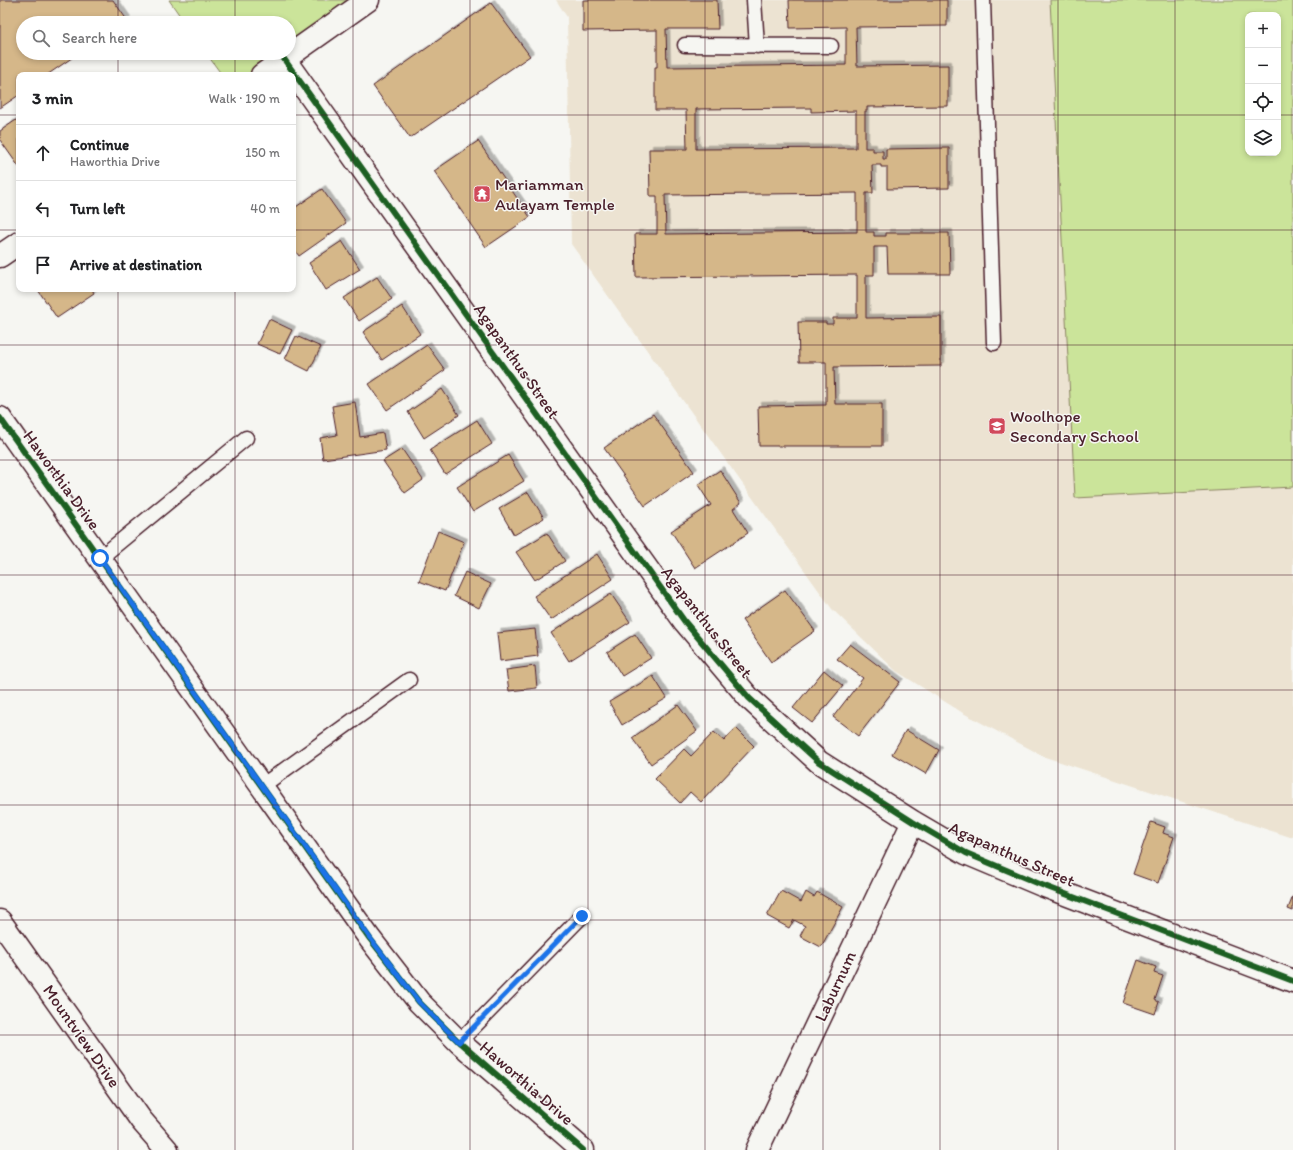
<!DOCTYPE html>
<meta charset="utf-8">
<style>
body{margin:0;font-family:Itim,sans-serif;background:#f2f2f2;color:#202124}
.controls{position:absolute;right:12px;top:12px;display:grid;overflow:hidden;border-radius:8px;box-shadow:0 2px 6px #0003}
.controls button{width:36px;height:36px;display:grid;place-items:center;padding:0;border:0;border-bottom:1px solid #e0e0e0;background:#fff;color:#202124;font:20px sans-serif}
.stop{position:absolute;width:12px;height:12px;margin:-9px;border:3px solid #1a73e8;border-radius:50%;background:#fff}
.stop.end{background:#1a73e8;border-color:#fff;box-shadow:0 1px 4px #0008}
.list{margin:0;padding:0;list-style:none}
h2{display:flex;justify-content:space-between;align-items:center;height:52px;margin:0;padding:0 16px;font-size:17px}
h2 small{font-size:13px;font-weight:400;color:#757577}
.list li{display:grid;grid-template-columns:26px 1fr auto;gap:12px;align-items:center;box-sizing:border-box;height:56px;padding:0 16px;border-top:1px solid #e0e0e0}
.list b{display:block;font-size:15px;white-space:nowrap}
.list p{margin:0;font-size:13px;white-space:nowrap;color:#757577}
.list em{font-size:13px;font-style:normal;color:#757577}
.icon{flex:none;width:22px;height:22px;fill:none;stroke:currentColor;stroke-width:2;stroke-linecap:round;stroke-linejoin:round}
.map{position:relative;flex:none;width:1293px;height:1150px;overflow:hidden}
.search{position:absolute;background:#fff;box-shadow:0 2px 6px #0003;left:16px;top:16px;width:280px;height:44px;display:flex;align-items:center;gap:10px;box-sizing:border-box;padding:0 14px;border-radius:22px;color:#757577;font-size:15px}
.panel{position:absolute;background:#fff;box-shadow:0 2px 6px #0003;left:16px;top:72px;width:280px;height:220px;border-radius:8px}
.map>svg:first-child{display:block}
.built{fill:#ece3d2;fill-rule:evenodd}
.green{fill:#cbe49a;stroke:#8a8262;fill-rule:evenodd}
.building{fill:#d5b789;stroke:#4a1f2b;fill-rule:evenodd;filter:url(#shadow)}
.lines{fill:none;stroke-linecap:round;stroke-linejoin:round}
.lane-casing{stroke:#4a1f2b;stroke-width:17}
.street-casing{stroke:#4a1f2b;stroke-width:25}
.secondary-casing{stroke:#4a1f2b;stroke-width:25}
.lane{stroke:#f6f6f2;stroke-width:14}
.street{stroke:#f6f6f2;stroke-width:22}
.secondary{stroke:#f6f6f2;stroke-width:22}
.cycleway-casing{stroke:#f6f6f2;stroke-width:8}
.cycleway{stroke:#1b5e20;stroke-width:6}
.route{stroke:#1a73e8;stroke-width:5}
.grid{fill:none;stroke:#4a1f2b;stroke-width:1;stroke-opacity:0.55}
.labels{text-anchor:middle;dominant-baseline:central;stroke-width:3;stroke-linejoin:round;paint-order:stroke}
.poi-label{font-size:17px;fill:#4a1f2b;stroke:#f6f6f2;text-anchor:start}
.street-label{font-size:17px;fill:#4a1f2b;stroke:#f6f6f2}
</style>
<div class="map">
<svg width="1293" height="1150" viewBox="0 0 1293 1150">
<defs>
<filter id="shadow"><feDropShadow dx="3.5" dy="-3.5" stdDeviation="0" flood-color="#0004"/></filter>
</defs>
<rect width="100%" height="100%" fill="#f6f6f2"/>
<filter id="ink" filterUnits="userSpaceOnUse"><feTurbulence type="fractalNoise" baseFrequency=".025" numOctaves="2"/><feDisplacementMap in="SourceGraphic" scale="8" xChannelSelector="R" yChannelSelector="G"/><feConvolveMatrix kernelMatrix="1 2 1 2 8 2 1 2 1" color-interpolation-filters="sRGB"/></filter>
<g filter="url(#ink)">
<path class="built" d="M556,0H1293V837H1290L1045,757L963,713L896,671L832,609L571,244L567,17ZM1248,15H1278V153H1248Z"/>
<path class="green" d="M169,0H358L289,48V23H185Z
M1050,0H1293V487L1075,498ZM1248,15H1278V153H1248Z
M206,53H282L250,75H222Z"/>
<path class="building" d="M0,0H113L127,20L122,23H23V53H79L47,75H19V95L0,108Z
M583,0H717L718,29H666L667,67L846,65V27L790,28L789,0H947V26L856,27L857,66L948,65V106L867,107V111H865V148H873V151H883V159H886V149L949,148V188L887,189V167H881V165H872L873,193H866V232H874V236H886V233H949L950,274H888L887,247H874V275H866V318L941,317V366L834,367L835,404H882V446H759L758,406L826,405V362H799L798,322H826V324H833V318H857V275L636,277L635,234H657V196H650L649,149H687L686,110H655V67H657V30L583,31ZM811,108V112L856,111V148L696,149V109ZM857,193V232L666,234L665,195Z
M491,3L530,56L410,138L373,86Z
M19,118V167L0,140V131Z
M478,141L530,217L486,247L434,171Z
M322,189L346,223L299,256L293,248V226L296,224L293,219V209Z
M342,241L360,269L326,290L309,263Z
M377,277L392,299L359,321L344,298Z
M40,289H92L94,293L57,318L38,290Z
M402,306L420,334L382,360L363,332Z
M269,319L292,330L280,354L257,344Z
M296,336L321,347L309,371L285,359Z
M427,345L445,370L387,410L369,384Z
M442,389L459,415L424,438L408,412Z
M355,402L360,437L383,433L386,450L323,459L320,438L337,435L332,406Z
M653,414L694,472L645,506L604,448Z
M477,420L492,444L445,474L430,450Z
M402,449L423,480L405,493L383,461Z
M508,455L524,481L473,512L457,487Z
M720,470L741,503L733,509L748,533L695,568L671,531L711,505L698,485Z
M528,492L544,518L514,535L499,509Z
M438,531L464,542L445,591L419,581Z
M547,533L565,561L535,580L516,552Z
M597,554L613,579L551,620L534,596Z
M465,572L491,584L479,608L454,596Z
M785,590L815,631L771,662L742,620Z
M611,594L630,622L569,661L551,633Z
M535,629L538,656L500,661L497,633Z
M635,634L651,658L622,676L607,652Z
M850,644L900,682L858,736L833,717L863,678L837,659Z
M535,666L537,688L509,691L506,670Z
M824,670L843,686L812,723L793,708Z
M653,676L667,698L622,725L609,702Z
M678,705L697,731L651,764L632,738Z
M736,728L754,746L701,802L690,792L680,803L655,779L684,749L691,756L714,732L724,741Z
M906,730L939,750L926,774L892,754Z
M1151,822L1165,827L1163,833L1174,837L1158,883L1133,874Z
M781,891L801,902L806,892L814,897L817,892L843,907L821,947L800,936L805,926L794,920L789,928L767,916Z
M1293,896V911L1288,909Z
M1138,960L1156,967L1154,973L1163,976L1155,1000L1159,1002L1155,1014L1123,1003Z"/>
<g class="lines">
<defs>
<path id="lane" d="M754,0L757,46
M983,0L994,343
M685,45L831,46
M100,558L246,438
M262,786L409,680
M459,1042L582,916"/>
<path id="street" d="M284,59L685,622L749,698L819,762L913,822L966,853L1042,885L1293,981
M262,75L368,0
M0,256L19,243
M0,921L141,1120L167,1150
M757,1150L913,822"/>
<path id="secondary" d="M0,418L370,939L419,1002L459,1042L583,1150"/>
</defs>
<use href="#lane" class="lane-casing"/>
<use href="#street" class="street-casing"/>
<use href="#secondary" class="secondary-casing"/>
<use href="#lane" class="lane"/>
<use href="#street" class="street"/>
<use href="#secondary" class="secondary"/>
<defs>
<path id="cycleway" d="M284,59L685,622L749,698L819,762L913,822L966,853L1042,885L1293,981
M0,418L370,939L419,1002L459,1042L583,1150"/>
</defs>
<use href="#cycleway" class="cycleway-casing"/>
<use href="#cycleway" class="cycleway"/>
</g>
</g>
<g class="lines" filter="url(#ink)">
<path class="route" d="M100,558L370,938L419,1002L459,1042L582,916"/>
</g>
<path class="grid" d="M118,0V23M235,0V23M353,0V1150M470,0V1150M588,0V1150M705,0V1150M823,0V1150M940,0V1150M1058,0V1150M1175,0V1150M118,53V75M235,53V75M0,115H19M293,115H1248M1278,115H1293M0,230H19M293,230H1293M118,289V1150M235,289V1150M0,345H1293M0,460H1293M0,575H1293M0,690H1293M0,805H1293M0,920H1293M0,1035H1293"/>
<defs>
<symbol id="temple-square" viewBox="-11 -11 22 22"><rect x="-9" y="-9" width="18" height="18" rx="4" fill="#d1495b" stroke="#f6f6f2"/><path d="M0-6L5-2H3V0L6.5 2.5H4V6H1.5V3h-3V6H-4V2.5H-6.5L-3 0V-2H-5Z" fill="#fff"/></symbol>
<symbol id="school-square" viewBox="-11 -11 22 22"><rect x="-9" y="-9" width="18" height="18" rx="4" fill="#d1495b" stroke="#f6f6f2"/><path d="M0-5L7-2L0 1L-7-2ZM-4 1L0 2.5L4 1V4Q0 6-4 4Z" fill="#fff"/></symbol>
</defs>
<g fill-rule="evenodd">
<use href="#temple-square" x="472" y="184" width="20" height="20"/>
<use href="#school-square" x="987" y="416" width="20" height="20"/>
</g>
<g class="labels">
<g class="poi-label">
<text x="495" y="184">Mariamman<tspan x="495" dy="20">Aulayam Temple</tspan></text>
<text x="1010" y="416">Woolhope<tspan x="1010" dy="20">Secondary School</tspan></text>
</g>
<g class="street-label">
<text transform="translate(517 361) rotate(55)">Agapanthus Street</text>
<text transform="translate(62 480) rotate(54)">Haworthia Drive</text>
<text transform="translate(707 622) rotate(52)">Agapanthus Street</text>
<text transform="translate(1012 854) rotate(24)">Agapanthus Street</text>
<text transform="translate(835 986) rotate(-65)">Laburnum</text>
<text transform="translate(82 1036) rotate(55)">Mountview Drive</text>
<text transform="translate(527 1083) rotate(41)">Haworthia Drive</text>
</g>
</g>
</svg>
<div class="controls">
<button>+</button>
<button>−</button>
<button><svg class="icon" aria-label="locate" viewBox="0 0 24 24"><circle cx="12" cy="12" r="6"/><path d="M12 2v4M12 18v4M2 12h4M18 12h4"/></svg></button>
<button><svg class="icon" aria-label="layers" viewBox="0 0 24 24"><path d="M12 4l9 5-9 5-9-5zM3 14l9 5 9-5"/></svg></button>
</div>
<div class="stop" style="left:100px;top:558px"></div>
<div class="stop end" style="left:582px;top:916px"></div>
<div class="search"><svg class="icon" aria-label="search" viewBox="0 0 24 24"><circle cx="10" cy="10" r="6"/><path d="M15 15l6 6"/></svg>Search here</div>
<section class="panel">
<h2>3 min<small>Walk · 190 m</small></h2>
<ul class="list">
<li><svg class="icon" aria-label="ahead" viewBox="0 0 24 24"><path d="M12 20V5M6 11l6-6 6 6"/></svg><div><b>Continue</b><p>Haworthia Drive</p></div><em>150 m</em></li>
<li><svg class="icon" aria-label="left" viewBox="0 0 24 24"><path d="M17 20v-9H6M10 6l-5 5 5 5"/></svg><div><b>Turn left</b></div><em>40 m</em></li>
<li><svg class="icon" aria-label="arrive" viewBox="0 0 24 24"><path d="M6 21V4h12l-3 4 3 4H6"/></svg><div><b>Arrive at destination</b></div></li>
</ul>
</section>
</div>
